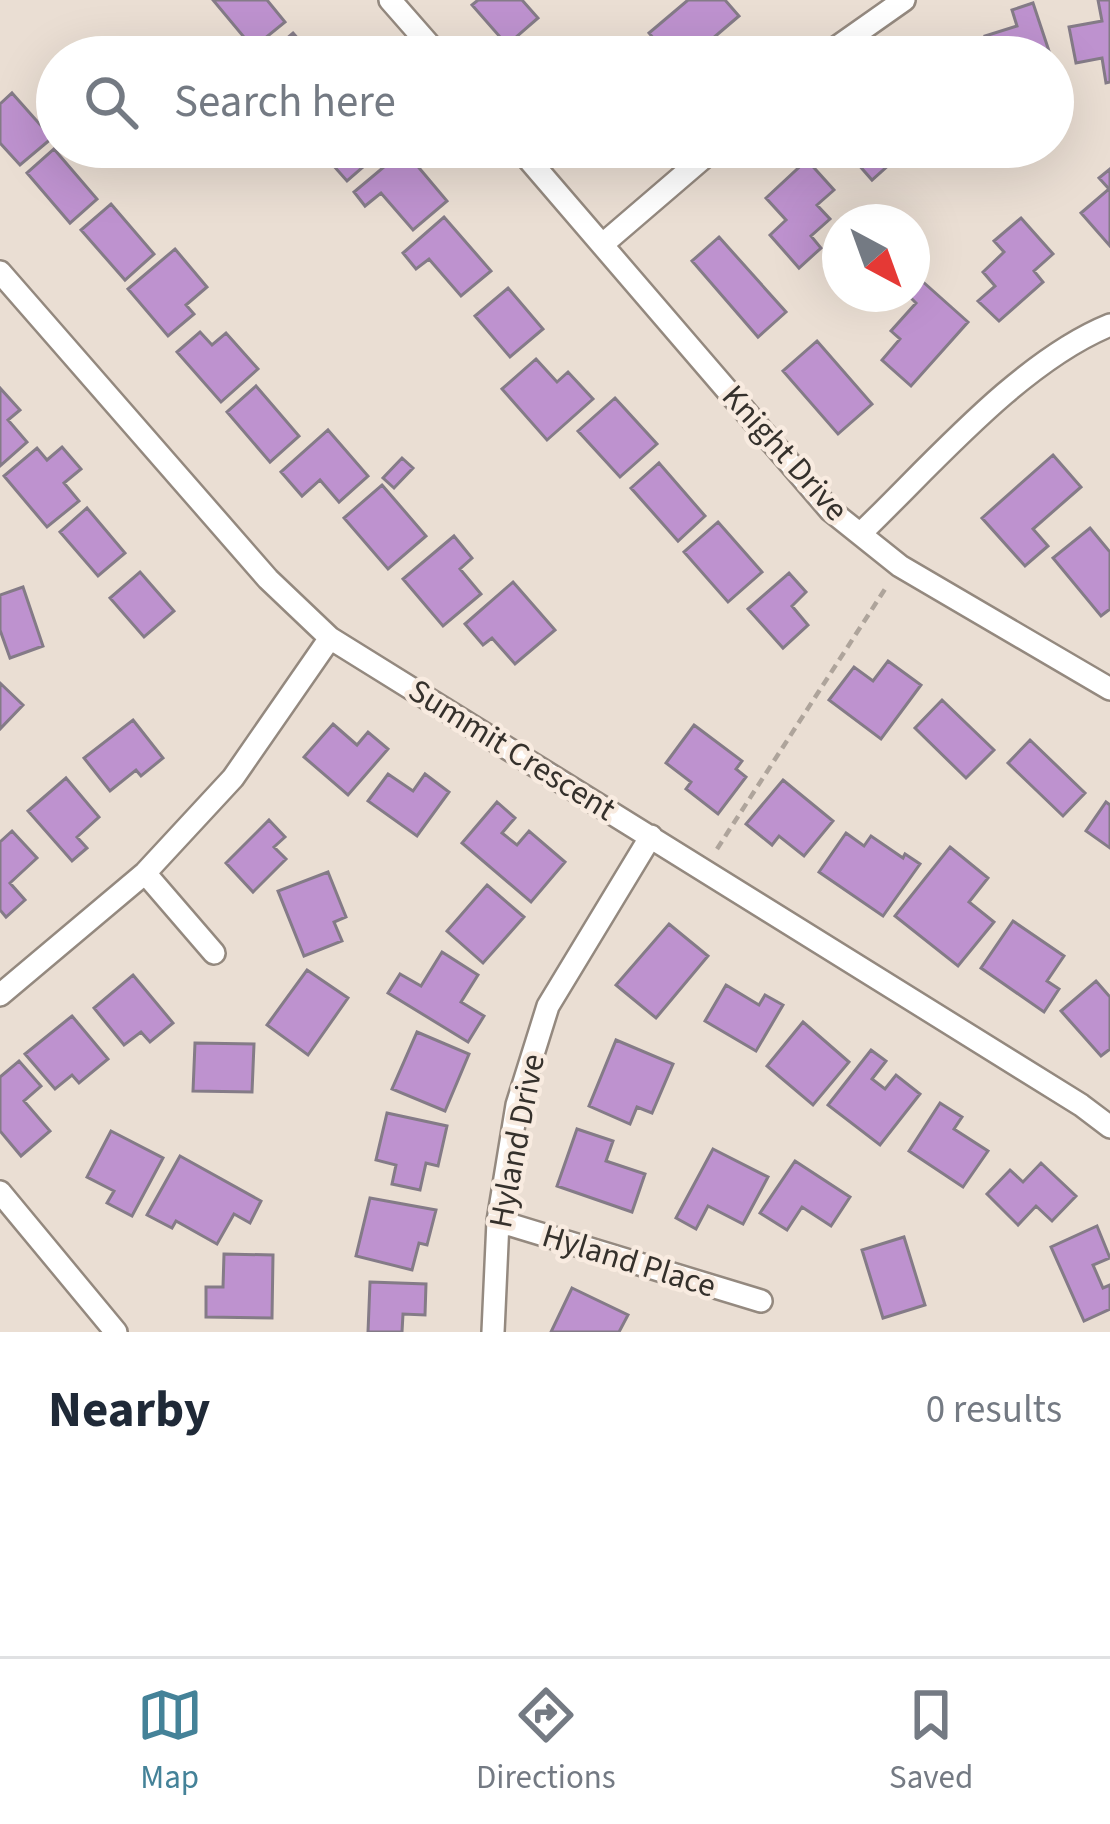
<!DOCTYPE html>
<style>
body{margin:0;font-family:"Source Sans 3",sans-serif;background:#f6f6f7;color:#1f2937}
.compass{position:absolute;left:822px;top:204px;width:108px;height:108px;border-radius:50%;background:#fff;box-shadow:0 12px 48px #0002;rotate:139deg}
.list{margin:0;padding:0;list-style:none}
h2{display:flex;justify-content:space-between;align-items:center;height:156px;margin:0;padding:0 48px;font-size:51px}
h2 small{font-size:39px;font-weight:400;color:#747a83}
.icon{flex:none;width:66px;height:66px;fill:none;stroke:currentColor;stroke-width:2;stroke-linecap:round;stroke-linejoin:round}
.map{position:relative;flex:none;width:1110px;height:1332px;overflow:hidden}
.search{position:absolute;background:#fff;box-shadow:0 12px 48px #0002;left:36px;right:36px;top:36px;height:132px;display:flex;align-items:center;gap:30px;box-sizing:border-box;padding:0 42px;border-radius:66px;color:#747a83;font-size:45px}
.sheet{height:324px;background:#fff}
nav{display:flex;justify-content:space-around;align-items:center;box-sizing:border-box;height:168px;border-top:3px solid #e0e1e3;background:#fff;font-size:33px;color:#747a83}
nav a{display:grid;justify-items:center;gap:6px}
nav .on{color:#448298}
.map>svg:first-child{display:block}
.building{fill:#be92cf;stroke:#847b87;stroke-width:3}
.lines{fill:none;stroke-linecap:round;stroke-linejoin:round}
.minor-casing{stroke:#94897f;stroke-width:26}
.path{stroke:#aea49b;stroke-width:4.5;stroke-dasharray:9 6;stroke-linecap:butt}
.minor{stroke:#fff;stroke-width:21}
.labels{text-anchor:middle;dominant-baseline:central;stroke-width:9;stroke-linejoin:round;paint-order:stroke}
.street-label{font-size:33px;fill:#35312c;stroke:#f8ebe0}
</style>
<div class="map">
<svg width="1110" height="1332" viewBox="0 0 1110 1332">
<rect width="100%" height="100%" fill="#eaded3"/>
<path class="building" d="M213,0H267L285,22L253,48Z
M478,0H522L538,18L507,45L472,5Z
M688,0H725L739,16L691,57H669L649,33Z
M1098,0H1110V82L1106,83L1102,58L1076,63L1069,27L1102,21Z
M1033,3L1051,57H992L985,36L1017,26L1012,10Z
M293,33L314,57H265Z
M12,93L52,138L20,165L0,143V104Z
M333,147H386L347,181L324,155Z
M843,147H879L892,162L872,180Z
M54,149L97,199L70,223L27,173Z
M404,150L447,201L413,230L381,193L365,206L354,192Z
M807,160L834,190L817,205L830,219L811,236L821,248L799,268L770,235L786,220L766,198Z
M1110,169V246L1081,213L1109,189L1099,178Z
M111,204L154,254L125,280L81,230Z
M444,217L491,271L461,296L429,259L416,269L403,253Z
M1021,218L1053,254L1034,271L1043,282L999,321L978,301L995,286L983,272L1004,252L994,241Z
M719,237L786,312L758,337L692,261Z
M175,249L207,287L186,305L194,314L168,336L128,289Z
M922,281L968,322L911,386L882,360L900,339L891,331L916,303L909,296Z
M508,288L543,329L510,357L475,316Z
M200,332L212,345L226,333L258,369L221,402L177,352Z
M817,341L872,404L838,434L783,371Z
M536,359L557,382L568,372L593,399L547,440L502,389Z
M256,386L299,436L270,462L227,412Z
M0,388L20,410L8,420L27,442L0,466Z
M615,398L657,444L620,477L578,431Z
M328,430L368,476L339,502L320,480L302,496L281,472Z
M62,447L81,469L64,483L79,501L47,527L4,476L37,448L47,460Z
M1053,455L1081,487L1033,529L1048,546L1025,566L982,518Z
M402,458L413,468L394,488L383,478Z
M659,463L705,516L678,541L631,488Z
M382,485L426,536L388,569L344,518Z
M87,508L125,553L98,576L60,532Z
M718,522L762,572L728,602L684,552Z
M1090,528L1110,552V609L1101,616L1053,558Z
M454,536L472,558L460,569L481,594L443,626L403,579Z
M140,572L174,611L144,637L110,598Z
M789,573L806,592L792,606L808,625L783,648L748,609Z
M513,582L555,630L515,664L492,638L483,645L465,624Z
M23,587L43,646L10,658L0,630V595Z
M888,661L921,685L881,739L829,700L854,667L873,681Z
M0,683L23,705L0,729Z
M942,700L994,750L966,778L915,728Z
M133,720L163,758L141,776L136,770L110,791L84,758Z
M333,724L357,745L368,732L388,749L348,795L304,757Z
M694,725L742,761L736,769L746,777L718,814L686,789L691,782L666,763Z
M1030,740L1085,793L1063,816L1008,763Z
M388,774L413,791L425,774L449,792L417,836L368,801Z
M66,778L99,817L77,837L87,848L72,861L28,811Z
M783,780L833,821L804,856L779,836L772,845L746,824Z
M497,802L515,818L502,833L517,845L529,831L565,862L531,902L462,843Z
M1106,802L1110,805V848L1086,831Z
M269,820L285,837L274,847L286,859L253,892L226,863Z
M12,831L37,858L10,883L25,900L6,917L0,910V842Z
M846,833L864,846L871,836L903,858L905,854L920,864L883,916L819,872Z
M950,847L988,878L969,902L994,922L958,966L895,916Z
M328,872L346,917L334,922L342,941L304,956L278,891Z
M487,885L524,917L483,963L447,931Z
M1013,921L1064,956L1047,981L1059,989L1044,1012L981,968Z
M669,924L708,956L656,1018L616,985Z
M442,952L478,975L461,1002L484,1016L468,1042L388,993L400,974L421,986Z
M307,970L348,998L308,1055L267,1025Z
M133,975L173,1023L150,1042L141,1032L124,1045L94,1008Z
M1096,981L1110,997V1049L1101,1056L1061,1011Z
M726,985L759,1005L765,995L783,1005L756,1051L705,1021Z
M72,1016L108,1059L79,1083L72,1075L55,1089L25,1054Z
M803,1022L849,1062L813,1105L767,1066Z
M417,1032L469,1054L445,1111L392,1089Z
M616,1040L673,1064L652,1113L637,1107L630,1124L589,1106Z
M195,1043L254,1044L252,1092L193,1091Z
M871,1050L886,1061L872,1079L885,1089L896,1075L920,1094L880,1145L828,1105Z
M19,1061L41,1086L24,1101L50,1131L21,1156L0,1131V1077Z
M940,1103L962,1117L954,1129L988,1151L963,1187L909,1151Z
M387,1113L447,1126L438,1166L426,1163L420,1190L392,1184L396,1165L376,1160Z
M577,1129L613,1141L606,1161L645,1174L632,1212L557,1186Z
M111,1131L163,1158L132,1216L107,1203L114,1191L87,1177Z
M713,1149L768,1177L743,1224L708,1206L696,1229L676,1218Z
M180,1156L261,1201L250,1223L234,1214L217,1244L176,1221L172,1228L147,1215Z
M795,1161L850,1197L831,1226L802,1207L787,1230L760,1213Z
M1041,1163L1076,1196L1052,1221L1036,1206L1018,1225L987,1194L1010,1170L1023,1182Z
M370,1198L436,1210L427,1245L419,1243L412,1270L356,1256Z
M1097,1226L1110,1258L1093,1265L1103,1288L1110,1285V1309L1084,1321L1051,1247Z
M904,1237L925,1305L883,1318L862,1250Z
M224,1254L273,1255L272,1318L206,1317V1287H223Z
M370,1282L426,1284L425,1315L403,1314L402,1332H368Z
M572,1288L628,1315L619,1332H551Z"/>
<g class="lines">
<defs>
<path id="minor" d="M390,0L440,57
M823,57L904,0
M518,147L830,510L900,566L1110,689
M603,244L716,147
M0,272L268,579L330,638L1081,1105L1110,1127
M860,534C931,466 1019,362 1110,325
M145,873L214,953
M0,995L145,873L233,778L330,638
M0,1192L116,1332
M498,1221L761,1301
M493,1332L498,1221L517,1105L548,1006L651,836"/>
</defs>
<use href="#minor" class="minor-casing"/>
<path class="path" d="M717,849L887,586"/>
<use href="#minor" class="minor"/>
</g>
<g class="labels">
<g class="street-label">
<text transform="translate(785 453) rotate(48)">Knight Drive</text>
<text transform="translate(512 750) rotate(32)">Summit Crescent</text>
<text transform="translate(517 1141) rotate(-79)">Hyland Drive</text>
<text transform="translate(629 1261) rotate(17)">Hyland Place</text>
</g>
</g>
</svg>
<svg class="compass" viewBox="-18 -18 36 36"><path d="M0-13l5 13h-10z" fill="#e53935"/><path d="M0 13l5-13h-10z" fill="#747a83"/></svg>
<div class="search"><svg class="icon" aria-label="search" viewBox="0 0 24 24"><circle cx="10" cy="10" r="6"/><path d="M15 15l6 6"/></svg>Search here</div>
</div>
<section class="sheet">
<h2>Nearby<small>0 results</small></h2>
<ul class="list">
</ul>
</section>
<nav>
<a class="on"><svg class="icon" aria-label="map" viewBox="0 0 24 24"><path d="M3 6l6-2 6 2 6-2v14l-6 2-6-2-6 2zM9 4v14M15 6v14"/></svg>Map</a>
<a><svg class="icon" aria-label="directions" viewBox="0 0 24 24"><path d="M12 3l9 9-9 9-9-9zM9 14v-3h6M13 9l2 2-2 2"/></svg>Directions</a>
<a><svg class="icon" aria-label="saved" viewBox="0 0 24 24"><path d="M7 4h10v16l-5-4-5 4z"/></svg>Saved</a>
</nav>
